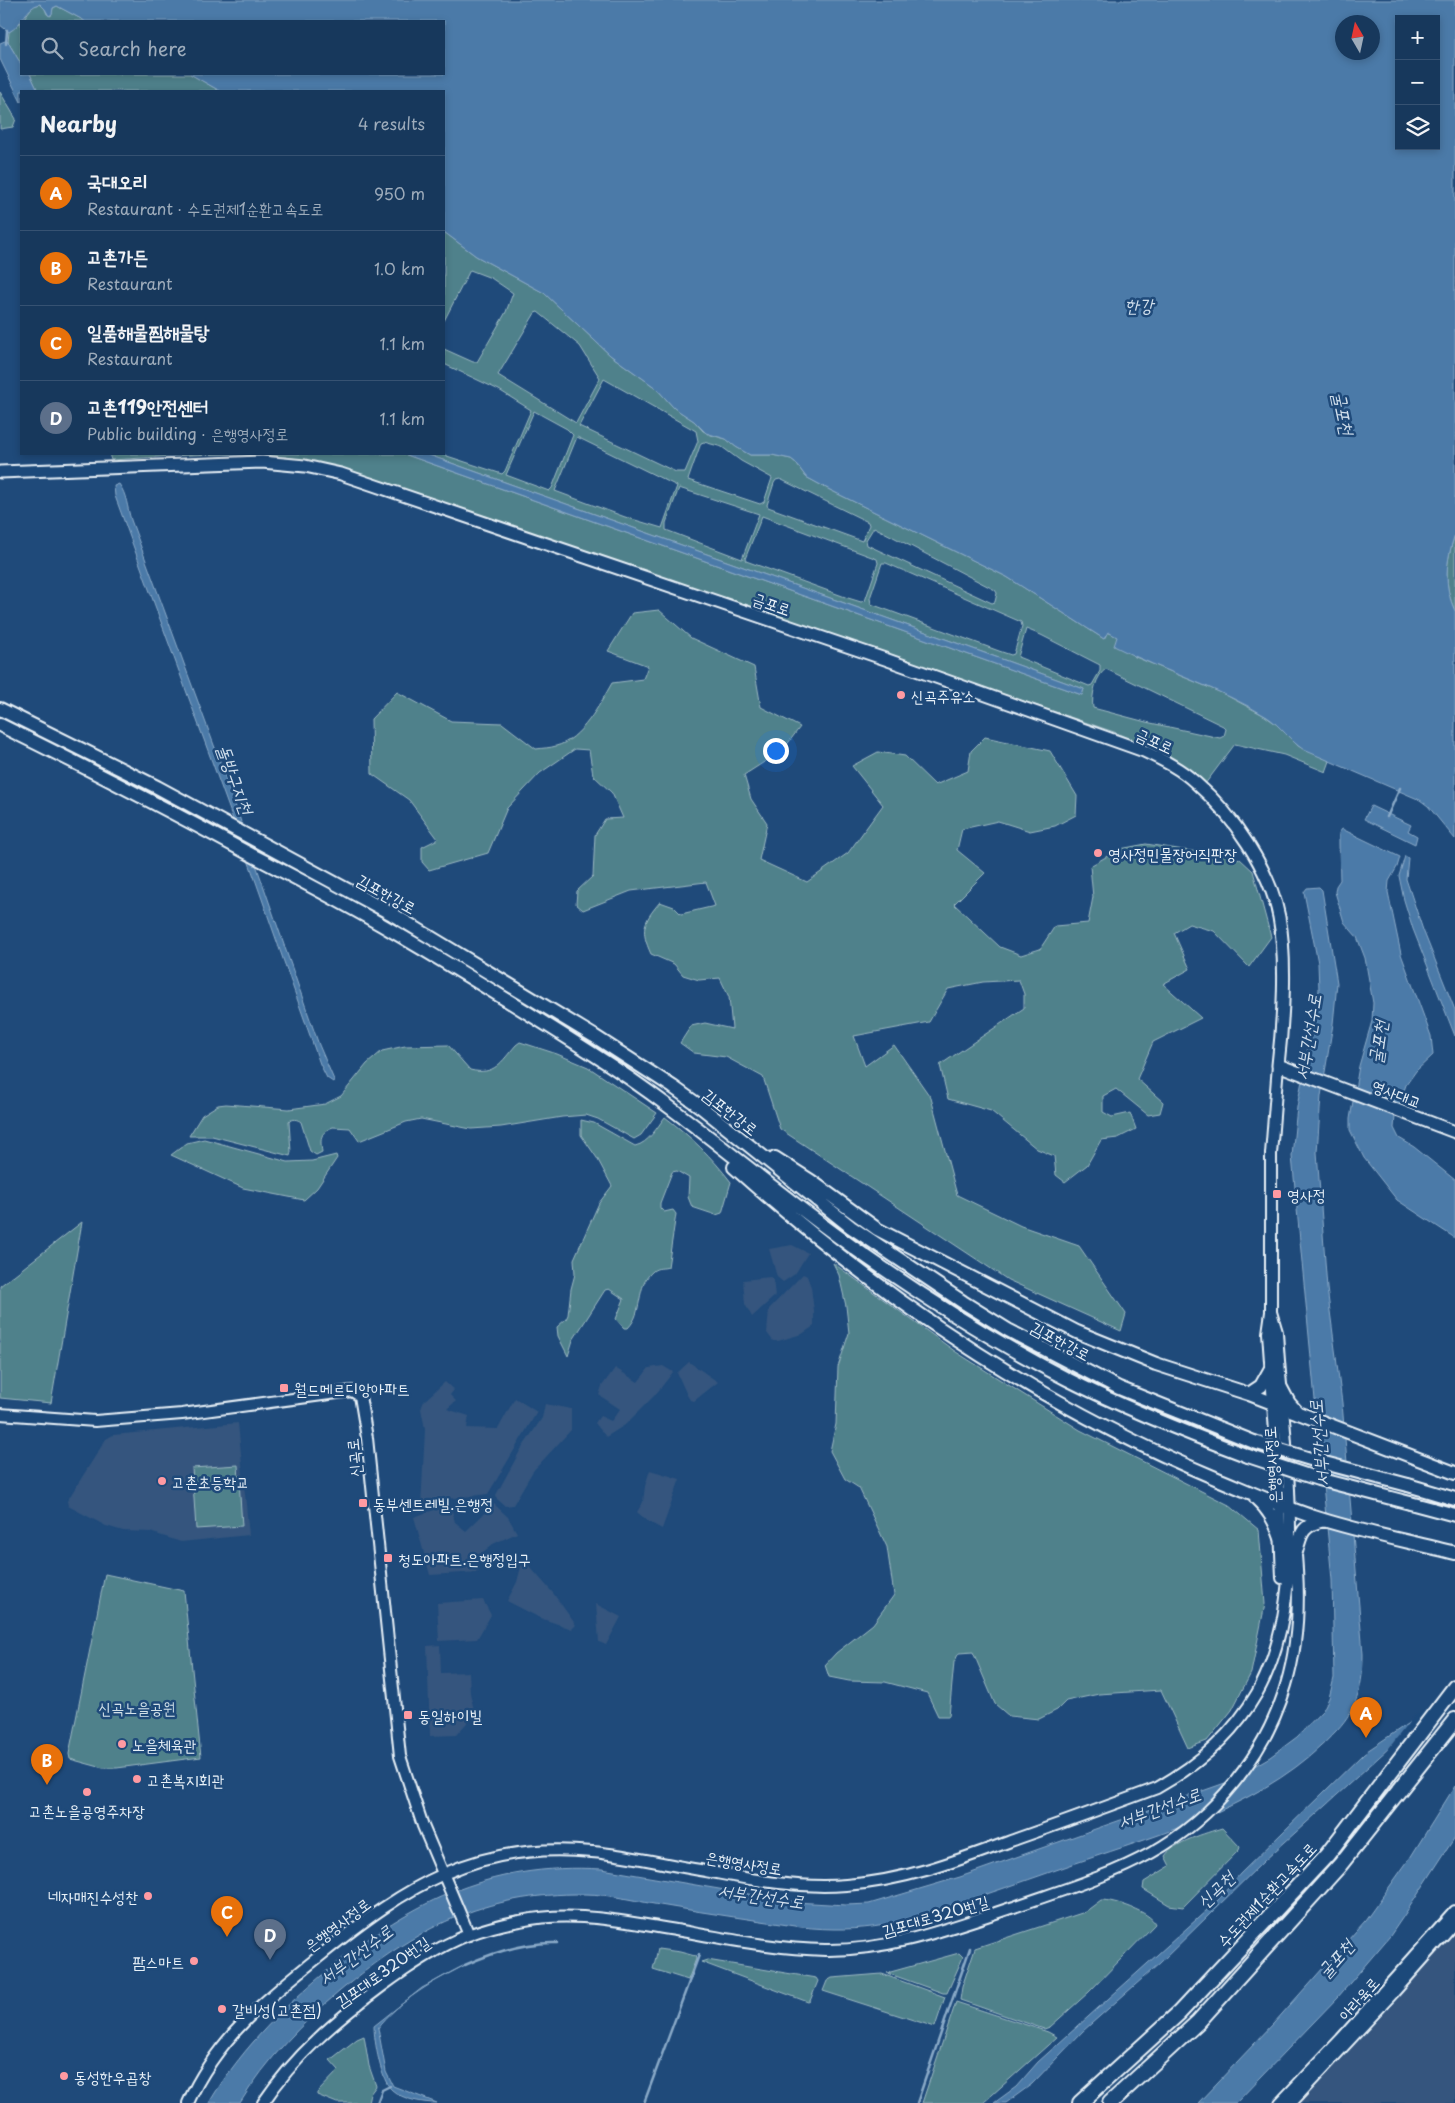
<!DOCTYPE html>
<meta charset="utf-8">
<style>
body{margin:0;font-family:"Playpen Sans","Poor Story",sans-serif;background:#244365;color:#f1f3f6}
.controls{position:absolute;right:15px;top:15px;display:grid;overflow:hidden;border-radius:0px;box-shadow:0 2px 8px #0003}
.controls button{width:45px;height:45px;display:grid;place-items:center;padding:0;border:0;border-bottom:1px solid #365272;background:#17385c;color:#f1f3f6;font:25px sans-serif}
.compass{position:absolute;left:1335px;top:15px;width:45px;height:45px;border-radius:50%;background:#17385c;box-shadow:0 2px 8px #0003;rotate:351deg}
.you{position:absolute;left:775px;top:750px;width:18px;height:18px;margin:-12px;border:4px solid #fff;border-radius:50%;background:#1a73e8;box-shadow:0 0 0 8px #1a73e833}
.badge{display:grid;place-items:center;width:32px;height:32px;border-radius:50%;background:#e69b98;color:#fff;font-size:16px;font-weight:700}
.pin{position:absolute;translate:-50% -41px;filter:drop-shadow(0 1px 2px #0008)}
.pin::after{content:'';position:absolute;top:26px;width:18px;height:15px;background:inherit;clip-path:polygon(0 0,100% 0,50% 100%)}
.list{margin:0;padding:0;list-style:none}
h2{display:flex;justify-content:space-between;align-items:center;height:65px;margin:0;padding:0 20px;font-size:21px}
h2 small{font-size:16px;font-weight:400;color:#9eacbb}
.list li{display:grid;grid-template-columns:32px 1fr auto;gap:15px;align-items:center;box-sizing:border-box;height:75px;padding:0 20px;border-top:1px solid #365272}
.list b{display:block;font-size:19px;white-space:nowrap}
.list p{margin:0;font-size:16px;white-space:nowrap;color:#9eacbb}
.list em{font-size:16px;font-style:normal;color:#9eacbb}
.icon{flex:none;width:28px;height:28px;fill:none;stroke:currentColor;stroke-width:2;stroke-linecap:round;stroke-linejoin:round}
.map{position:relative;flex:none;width:1455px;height:2103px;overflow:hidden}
.search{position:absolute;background:#17385c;box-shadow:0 2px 8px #0003;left:20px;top:20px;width:425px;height:55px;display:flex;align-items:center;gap:12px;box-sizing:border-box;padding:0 18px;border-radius:0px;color:#9eacbb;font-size:19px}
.panel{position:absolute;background:#17385c;box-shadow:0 2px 8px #0003;left:20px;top:90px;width:425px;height:365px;border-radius:0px}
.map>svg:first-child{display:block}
.built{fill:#34557e}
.green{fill:#50818b;stroke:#9cb9c2;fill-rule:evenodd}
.water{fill:#4c7aa8;stroke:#8aaac8;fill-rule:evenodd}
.pier{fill:#1f4a7a}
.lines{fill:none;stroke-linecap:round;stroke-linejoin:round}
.stream{stroke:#8aaac8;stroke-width:2.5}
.tertiary-casing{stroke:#e8f1f8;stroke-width:14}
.secondary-casing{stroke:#e8f1f8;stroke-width:15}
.trunk-casing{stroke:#e8f1f8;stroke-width:16}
.motorway-casing{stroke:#e8f1f8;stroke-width:18}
.tertiary{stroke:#1f4a7a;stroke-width:10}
.secondary{stroke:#1f4a7a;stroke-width:11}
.trunk{stroke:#1f4a7a;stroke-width:12}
.motorway{stroke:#1f4a7a;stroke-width:14}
.trunk-bridge-casing{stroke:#e8f1f8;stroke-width:16;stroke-linecap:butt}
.trunk-bridge{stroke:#1f4a7a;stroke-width:12}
.poi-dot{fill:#ff9aa2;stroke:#1f4a7a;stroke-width:2}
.labels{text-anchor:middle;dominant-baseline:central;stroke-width:5;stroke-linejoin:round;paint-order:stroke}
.street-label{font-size:16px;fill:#e8f1f8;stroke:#1f4a7a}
.poi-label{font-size:16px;fill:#e8f1f8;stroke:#1f4a7a;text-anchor:start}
.park-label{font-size:16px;fill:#d1e0e8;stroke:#1f4a7a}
.water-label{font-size:18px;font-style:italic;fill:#d1dfec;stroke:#1f4a7a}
</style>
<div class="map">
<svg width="1455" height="2103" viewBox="0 0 1455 2103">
<rect width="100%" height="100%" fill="#1f4a7a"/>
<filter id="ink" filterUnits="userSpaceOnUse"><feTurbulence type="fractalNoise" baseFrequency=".02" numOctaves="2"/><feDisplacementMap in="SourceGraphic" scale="10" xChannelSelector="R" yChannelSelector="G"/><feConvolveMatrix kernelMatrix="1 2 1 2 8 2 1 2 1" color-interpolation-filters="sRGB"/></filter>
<g filter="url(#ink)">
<path class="built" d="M792,1245L808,1253L795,1274L783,1282L777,1277L769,1249Z
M803,1274L807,1276L811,1287L814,1311V1326L802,1334L778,1341H773L767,1333L769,1309Z
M770,1277L773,1278L775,1296L752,1317L745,1304L743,1280Z
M689,1362L718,1382L694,1401L690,1400L687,1395L677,1373Z
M663,1366L673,1372L656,1394L625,1425L606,1437L595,1423L600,1416L611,1421L620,1409L599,1395L602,1386L615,1368L638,1382L649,1368Z
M445,1382L454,1390L450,1395L456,1401L447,1409L469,1416L467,1428L498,1429L515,1398L537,1412L488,1494L446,1499L421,1507L425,1429L421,1409L424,1401Z
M545,1404L571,1409V1430L533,1471L513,1505L505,1506L497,1499L496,1495L520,1451L542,1418Z
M238,1423L249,1535L181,1542L150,1532L123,1531L106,1526L68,1506L67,1501L106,1439L113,1435Z
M650,1470L680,1479L662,1529L647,1521L637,1512L643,1502L645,1486Z
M450,1504L455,1522L466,1531L494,1504L508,1517L517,1533L493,1544L472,1561L479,1572L430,1575L414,1517Z
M523,1559L553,1593L576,1625L572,1629L540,1618L507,1601L517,1582Z
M483,1600L491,1615L477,1639L439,1641L437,1603Z
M596,1604L621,1617L606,1645L599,1642Z
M440,1645L441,1673L469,1672L470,1693L475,1714L456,1735L430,1736L427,1646Z
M1455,1932V2103H1300L1393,2004Z"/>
<path class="green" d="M40,4L45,9L47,14L51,16L53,8L57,6L85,21H22L33,6Z
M21,22V64L8,42L9,32Z
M30,74H190L220,91H38Z
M0,92L16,119L13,127L0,129Z
M444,232L476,256L544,293L610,355L656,388L674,408L694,421L703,431L711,435L726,439L736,447L750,455H772L791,459L795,462L806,477L830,490L1007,577L1104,639L1107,632L1118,637L1133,656L1222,693L1265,716L1280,727L1298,746L1330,761L1326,772L1284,755L1235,744L1205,784L1166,754L1114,732L342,468C315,462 289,456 262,455C212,452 161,457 111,460L109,454H404L1082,695L1084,689L1007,661L426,454H441L502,474L505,471L531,410L499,390L444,364V349L473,362H477L506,312L513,293L491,278L470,270L444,321ZM538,312L580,346L600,378L576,423L498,375L535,313ZM604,379L696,431L698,441L685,472H676L579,426ZM534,411L567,429L573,435L552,488L549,491L506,475ZM577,437L677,486L662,528L625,517L555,491ZM704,442L722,447L741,461L772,478L764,502L760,504L688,480L701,443ZM780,479L868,522L869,525L862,541L768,507L767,505L774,483L776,480ZM679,488L759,514L742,559L666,530V523ZM762,516L877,559L878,563L865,601L861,602L848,598L746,561L745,559ZM874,527L995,590L997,593L995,602L992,603L867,545L866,540ZM882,563H886L1021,622L1022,626L1014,654L1011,655L999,651L871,604L870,598ZM1026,629L1041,635L1100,665V671L1092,685L1089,686L1018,657ZM1106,669L1223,726L1226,729L1224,736L1220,738L1146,722L1093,708C1091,696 1096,675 1106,669Z
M1455,534V611C1443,585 1446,561 1455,534Z
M659,610L691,638L754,667L761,707L800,727L783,750L744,775L751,799L767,823L759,860L807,882L848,853L883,805L852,766L878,752L905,756L935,785L968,771L971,751L985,737L1050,751L1077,796L1076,815L1055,826L1030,831L998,821L962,829L957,850L985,873L954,904L1000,947L1021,955L1040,949L1055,926L1088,923L1093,897L1090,866L1120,849L1146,844L1190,851L1221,853L1240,859L1253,871L1271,937L1249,967L1214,931L1189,924L1174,933L1190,969L1163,984L1201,1018L1153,1042L1137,1079L1163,1102L1160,1113L1148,1115L1116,1089L1103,1096V1112L1112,1117L1130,1113L1136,1129L1118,1138L1101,1140L1087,1165L1065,1182L1056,1175L1054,1156L1037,1149L991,1111L948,1099L940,1065L1024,1008V994L1019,980L983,982L948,989L929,1022L854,1036L865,1066L894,1045L931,1098L957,1195L1021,1226L1079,1246L1126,1314L1121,1331L1008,1280L780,1129L763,1077L726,1057L694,1053L680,1043L691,1026L705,1023L732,1029L729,997L720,978L699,980L683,975L674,964L651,954C640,930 643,922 660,902L674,907L681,914L715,906L706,882L631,891L583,910L576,904L577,891L593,876L595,835L605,819L623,818L612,793L593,775L589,750L575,749L540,773L507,808L488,853L429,870L422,862V847L438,839L409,800L372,774L371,719L397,692L451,721L502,723L536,749C543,748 550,748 556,746C581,740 600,704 612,683L643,679L648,666L608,651L632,613Z
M520,1042L557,1054L588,1067L657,1113L641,1135L634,1139L598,1119L586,1115L562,1117L501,1127L471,1129L421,1119L406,1122L359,1141L350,1128L333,1127C320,1132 320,1139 322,1152L316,1155L310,1151L301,1122C298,1119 291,1118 289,1122L291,1152L290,1156L212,1136H189L202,1115L218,1105L226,1104L289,1109L325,1104L341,1096L367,1064L382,1051L405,1046L448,1045L470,1070C495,1076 501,1062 516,1045Z
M665,1117C690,1136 712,1157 731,1182L722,1213L716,1215L692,1207L688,1197L689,1178L677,1171L672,1172L660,1203V1208L664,1212L673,1210L676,1214L668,1267C663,1269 658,1267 653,1271C635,1286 644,1312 628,1328H624L616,1319L624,1299L609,1289L605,1290L573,1340L568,1356L558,1336L557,1327L566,1319L568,1315L571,1289L575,1274L574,1259L599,1203L612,1186L597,1158L581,1135V1120L594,1123L635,1146C649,1143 657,1127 665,1117Z
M204,1139L288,1162L312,1161L336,1155L337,1158L317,1188L304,1200L243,1188L171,1155L187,1143Z
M82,1222L51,1403L0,1398V1286Z
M833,1263L956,1352L1080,1430L1229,1505L1259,1530L1265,1604L1251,1673L1232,1710L1207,1741L1188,1748L1161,1690L1099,1694L1066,1701L1057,1710L1039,1719L1009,1716L995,1704L973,1652L959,1653L954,1662L949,1716H938L927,1693L885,1682L849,1681L829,1677L825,1665L836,1653L873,1624L894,1595L887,1547L859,1488L845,1479L830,1451L836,1424L838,1367L849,1333L846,1306L839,1275Z
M238,1465L242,1526L196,1529L192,1468Z
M105,1574L184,1591L201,1757L117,1768H103L70,1759L69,1754Z
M1222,1828L1240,1847L1239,1850L1183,1907L1169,1905L1143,1889L1144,1882L1170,1866L1165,1856C1174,1842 1206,1833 1222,1828Z
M1101,1900C1114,1900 1151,1912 1155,1924L1089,1992L1050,2027L1044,2029L1038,2027L960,2000L962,1987L975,1948L1085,1912Z
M658,1949L680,1952L695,1956L696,1959L688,1980L653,1969Z
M959,1953L963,1957L947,1993H943L887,1973Z
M707,1960L816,1978L818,1981L810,2001L808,2002L701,1962Z
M882,1974L945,1997L935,2027L823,1991L827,1981L832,1978Z
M956,2002L1048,2032L1057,2037L983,2103H922Z
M364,2036L369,2066L376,2086L370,2094L368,2103H337L317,2095V2093L339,2070L330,2060L357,2039Z"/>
<path class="water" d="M0,0H1455V534C1446,561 1443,585 1455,611V839L1428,806L1420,800L1304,750C1290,741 1281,726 1267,717C1219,687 1164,672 1114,646L1117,637L1108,632L1104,639L1007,577L830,490L806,477L795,462L791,459L772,455H750L736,447L726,439L706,433L694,421L674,408L656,388L610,355L544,293L476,256L444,232V91H220L190,74H444V21H85L57,6L53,8L52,14L49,16L45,9L40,4C25,7 22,26 9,32L0,25ZM1399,19H1436V146H1399ZM1342,22H1372V52H1342Z
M5,41L8,42L21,64V74H30L38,91H21V102L0,59V43Z
M404,454H426L1007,661L1084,689L1082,695Z
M119,484C127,495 127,507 131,520L218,756L319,1045L334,1080L333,1082L327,1078L320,1064L256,882L115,496L114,486Z
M1371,806L1411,825L1408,831L1417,836L1415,844L1364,819Z
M1342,829L1400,857L1397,867L1389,881L1388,892L1401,954L1431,1036L1433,1055L1416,1071L1406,1085L1395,1116L1394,1128L1399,1138L1414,1147L1455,1180V1238L1397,1200L1364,1158L1350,1130V1119L1359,1066L1372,1021L1373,1003L1365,958L1357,937L1344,922L1335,892L1336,886L1340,880L1339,844V833Z
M1405,856L1408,858L1406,879L1423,930L1455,1010V1036L1413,929L1404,900L1399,876Z
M1319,887L1322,890L1337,983L1333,1024L1321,1096L1317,1152L1327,1288L1342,1403L1363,1654C1363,1685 1358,1707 1337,1730C1270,1804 1167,1832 1076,1863C1013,1885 950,1908 885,1925C857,1930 830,1930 801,1927C756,1920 711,1914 666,1906C639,1902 611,1894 584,1894C483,1893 416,1928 340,1991C301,2024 267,2059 240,2103H209C237,2055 278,2012 321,1976C406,1904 487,1862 602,1869L795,1902L846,1905L869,1904L960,1877L1225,1783L1270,1757L1297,1737L1323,1710L1329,1698L1334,1678L1332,1580L1292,1156L1297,1107L1319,990L1318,963L1304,892L1307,888Z
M1416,1718L1389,1748L1264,1861L1160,1963L1083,2031L1032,2084L1006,2103H994L1016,2087L1038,2062L1217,1901L1240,1874L1364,1753Z
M1455,1786V1837L1405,1914L1390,1936L1338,1997L1236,2103H1198L1274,2023L1365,1921L1410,1858Z
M467,1964C438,1978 397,2002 378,2028L386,2072L393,2086L437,2103C424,2103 403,2100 392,2090C381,2081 374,2041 374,2026L422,1988Z"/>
<path class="pier" d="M1455,1696V1712L1416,1732L1381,1758L1414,1716Z"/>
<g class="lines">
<path class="stream" d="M6,44L7,30
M1387,817L1400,788
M465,1965C494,1952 525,1942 557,1943
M377,2103L382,2090L390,2086
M644,2103L699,1955
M917,2103L970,1948"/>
<defs>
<path id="tertiary" d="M1278,1065L1271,1154V1312L1268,1333L1278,1475L1282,1578
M0,1414L95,1421L182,1414L352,1391L360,1396L367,1438L400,1756L423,1826L469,1935
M188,2103C216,2039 268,1997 321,1955C406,1886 478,1840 592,1852C628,1855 664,1864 700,1870C748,1879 797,1889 846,1885C906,1881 962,1859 1019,1838C1065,1822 1111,1805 1157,1788C1198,1765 1233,1735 1257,1693C1312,1596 1283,1440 1277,1332L1271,1312
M263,2103C295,2055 336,2020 382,1986C408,1967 437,1947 468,1935C484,1929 503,1924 520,1921C562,1912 604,1918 646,1925C704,1934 767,1949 825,1950C891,1951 952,1927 1014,1907C1059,1891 1108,1877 1151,1853C1214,1818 1266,1755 1286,1685C1300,1639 1300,1592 1295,1545
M1280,2103L1341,2039L1455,1911
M1291,2103L1393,1993L1455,1923"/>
<path id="secondary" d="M0,472L262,462L305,466L341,474L885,659L1144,751C1163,760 1181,769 1196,783C1232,814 1270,869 1279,917C1287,959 1283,1022 1278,1065L1455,1132"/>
<path id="trunk" d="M0,709L157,787L392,914L594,1036L673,1087L701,1107L851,1227L963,1302L1008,1330L1119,1388L1254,1442
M0,725C83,766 165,808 246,852C296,878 345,903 394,932C461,971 527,1012 593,1054C691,1116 777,1196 874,1262C936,1305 1000,1345 1067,1379C1126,1409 1187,1433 1248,1456
M775,1158L811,1181L877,1229L1077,1332L1156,1364L1249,1394L1455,1473
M734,1167C877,1295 1036,1403 1213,1477C1247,1491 1280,1506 1314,1517C1360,1532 1408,1541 1455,1553
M1280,1386L1289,1403L1298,1413
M1249,1394L1261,1386L1270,1370
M1408,1485L1455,1499
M1256,1498C1269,1510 1275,1521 1281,1538
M1410,1503L1455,1515
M1296,1552C1301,1532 1303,1525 1324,1520"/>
<path id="motorway" d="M1080,2103L1179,2013L1327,1855L1455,1687
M1110,2103L1198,2022L1340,1865L1455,1720"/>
</defs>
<use href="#tertiary" class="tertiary-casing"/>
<use href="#secondary" class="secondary-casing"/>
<use href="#trunk" class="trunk-casing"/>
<use href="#motorway" class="motorway-casing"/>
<use href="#tertiary" class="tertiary"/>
<use href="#secondary" class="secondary"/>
<use href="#trunk" class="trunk"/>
<use href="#motorway" class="motorway"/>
<defs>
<path id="trunk-bridge" d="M1254,1442L1317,1461L1408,1485
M1248,1456L1318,1479L1410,1503"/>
</defs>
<use href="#trunk-bridge" class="trunk-bridge-casing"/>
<use href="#trunk-bridge" class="trunk-bridge"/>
</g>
</g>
<g class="poi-dot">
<circle cx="901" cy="695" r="5"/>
<circle cx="1098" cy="853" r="5"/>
<rect x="1272" y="1189" width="10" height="10" rx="2.5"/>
<rect x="279" y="1383" width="10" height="10" rx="2.5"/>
<circle cx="162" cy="1481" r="5"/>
<rect x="358" y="1498" width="10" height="10" rx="2.5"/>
<rect x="383" y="1553" width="10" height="10" rx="2.5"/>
<rect x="403" y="1710" width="10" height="10" rx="2.5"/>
<circle cx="122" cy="1744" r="5"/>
<circle cx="137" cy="1779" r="5"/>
<circle cx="87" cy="1792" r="5"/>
<circle cx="148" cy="1896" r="5"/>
<circle cx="194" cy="1961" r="5"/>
<circle cx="222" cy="2009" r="5"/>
<circle cx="64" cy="2076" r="5"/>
</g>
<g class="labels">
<g class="street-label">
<text transform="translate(772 603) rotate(19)">금포로</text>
<text transform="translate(1155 740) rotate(25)">금포로</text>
<text transform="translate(387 893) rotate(29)">김포한강로</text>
<text transform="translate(1397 1093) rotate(21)">영사대교</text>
<text transform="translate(731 1111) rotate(38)">김포한강로</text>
<text transform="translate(1061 1340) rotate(28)">김포한강로</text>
<text transform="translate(353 1458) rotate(-96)">신곡로</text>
<text transform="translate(1271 1465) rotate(-94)">은행영사정로</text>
<text transform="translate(744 1862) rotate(9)">은행영사정로</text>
<text transform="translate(1266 1894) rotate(-47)">수도권제1순환고속도로</text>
<text transform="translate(935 1915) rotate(-16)">김포대로320번길</text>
<text transform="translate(337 1924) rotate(-37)">은행영사정로</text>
<text transform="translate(382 1971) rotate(-35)">김포대로320번길</text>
<text transform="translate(1358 1998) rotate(-48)">아라육로</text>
</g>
<g class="poi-label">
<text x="911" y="695">신곡주유소</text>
<text x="1108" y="853">영사정민물장어직판장</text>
<text x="1287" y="1194">영사정</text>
<text x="294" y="1388">월드메르디앙아파트</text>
<text x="172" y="1481">고촌초등학교</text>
<text x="373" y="1503">동부센트레빌.은행정</text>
<text x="398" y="1558">청도아파트.은행정입구</text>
<text x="418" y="1715">동일하이빌</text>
<text x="132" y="1744">노을체육관</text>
<text x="147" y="1779">고촌복지회관</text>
<text x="87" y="1810" text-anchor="middle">고촌노을공영주차장</text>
<text x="138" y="1896" text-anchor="end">네자매진수성찬</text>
<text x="184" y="1961" text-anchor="end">팜스마트</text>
<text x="232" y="2009">갈비성(고촌점)</text>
<text x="74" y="2076">동성한우곱창</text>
</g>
<g class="park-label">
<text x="137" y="1707">신곡노을공원</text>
</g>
<g class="water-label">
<text x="1139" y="304">한강</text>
<text transform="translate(1344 413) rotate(78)">굴포천</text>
<text transform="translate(236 779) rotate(70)">돌방구지천</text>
<text transform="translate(1307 1037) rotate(-81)">서부간선수로</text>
<text transform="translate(1377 1042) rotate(-82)">굴포천</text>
<text transform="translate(1318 1443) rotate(-95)">서부간선수로</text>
<text transform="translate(1159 1807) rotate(-20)">서부간선수로</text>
<text transform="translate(1215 1889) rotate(-44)">신곡천</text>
<text transform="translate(761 1895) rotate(8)">서부간선수로</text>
<text transform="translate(355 1954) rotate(-37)">서부간선수로</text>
<text transform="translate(1335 1958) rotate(-49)">굴포천</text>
</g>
</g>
</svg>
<div class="controls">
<button>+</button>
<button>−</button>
<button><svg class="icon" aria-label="layers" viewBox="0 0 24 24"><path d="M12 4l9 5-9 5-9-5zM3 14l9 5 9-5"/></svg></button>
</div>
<svg class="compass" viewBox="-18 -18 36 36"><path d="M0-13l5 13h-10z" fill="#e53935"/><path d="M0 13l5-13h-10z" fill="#9eacbb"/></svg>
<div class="you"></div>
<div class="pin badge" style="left:1366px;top:1738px;background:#e8710a">A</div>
<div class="pin badge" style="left:47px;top:1785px;background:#e8710a">B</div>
<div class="pin badge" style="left:227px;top:1937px;background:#e8710a">C</div>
<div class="pin badge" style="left:270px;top:1960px;background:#5c6f8a">D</div>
<div class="search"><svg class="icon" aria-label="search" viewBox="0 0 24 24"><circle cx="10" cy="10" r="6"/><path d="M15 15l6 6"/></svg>Search here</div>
<section class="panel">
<h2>Nearby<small>4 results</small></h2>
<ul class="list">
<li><span class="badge" style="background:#e8710a">A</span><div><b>국대오리</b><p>Restaurant · 수도권제1순환고속도로</p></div><em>950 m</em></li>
<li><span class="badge" style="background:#e8710a">B</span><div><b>고촌가든</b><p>Restaurant</p></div><em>1.0 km</em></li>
<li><span class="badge" style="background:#e8710a">C</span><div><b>일품해물찜해물탕</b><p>Restaurant</p></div><em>1.1 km</em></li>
<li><span class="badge" style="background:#5c6f8a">D</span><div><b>고촌119안전센터</b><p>Public building · 은행영사정로</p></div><em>1.1 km</em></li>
</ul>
</section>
</div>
